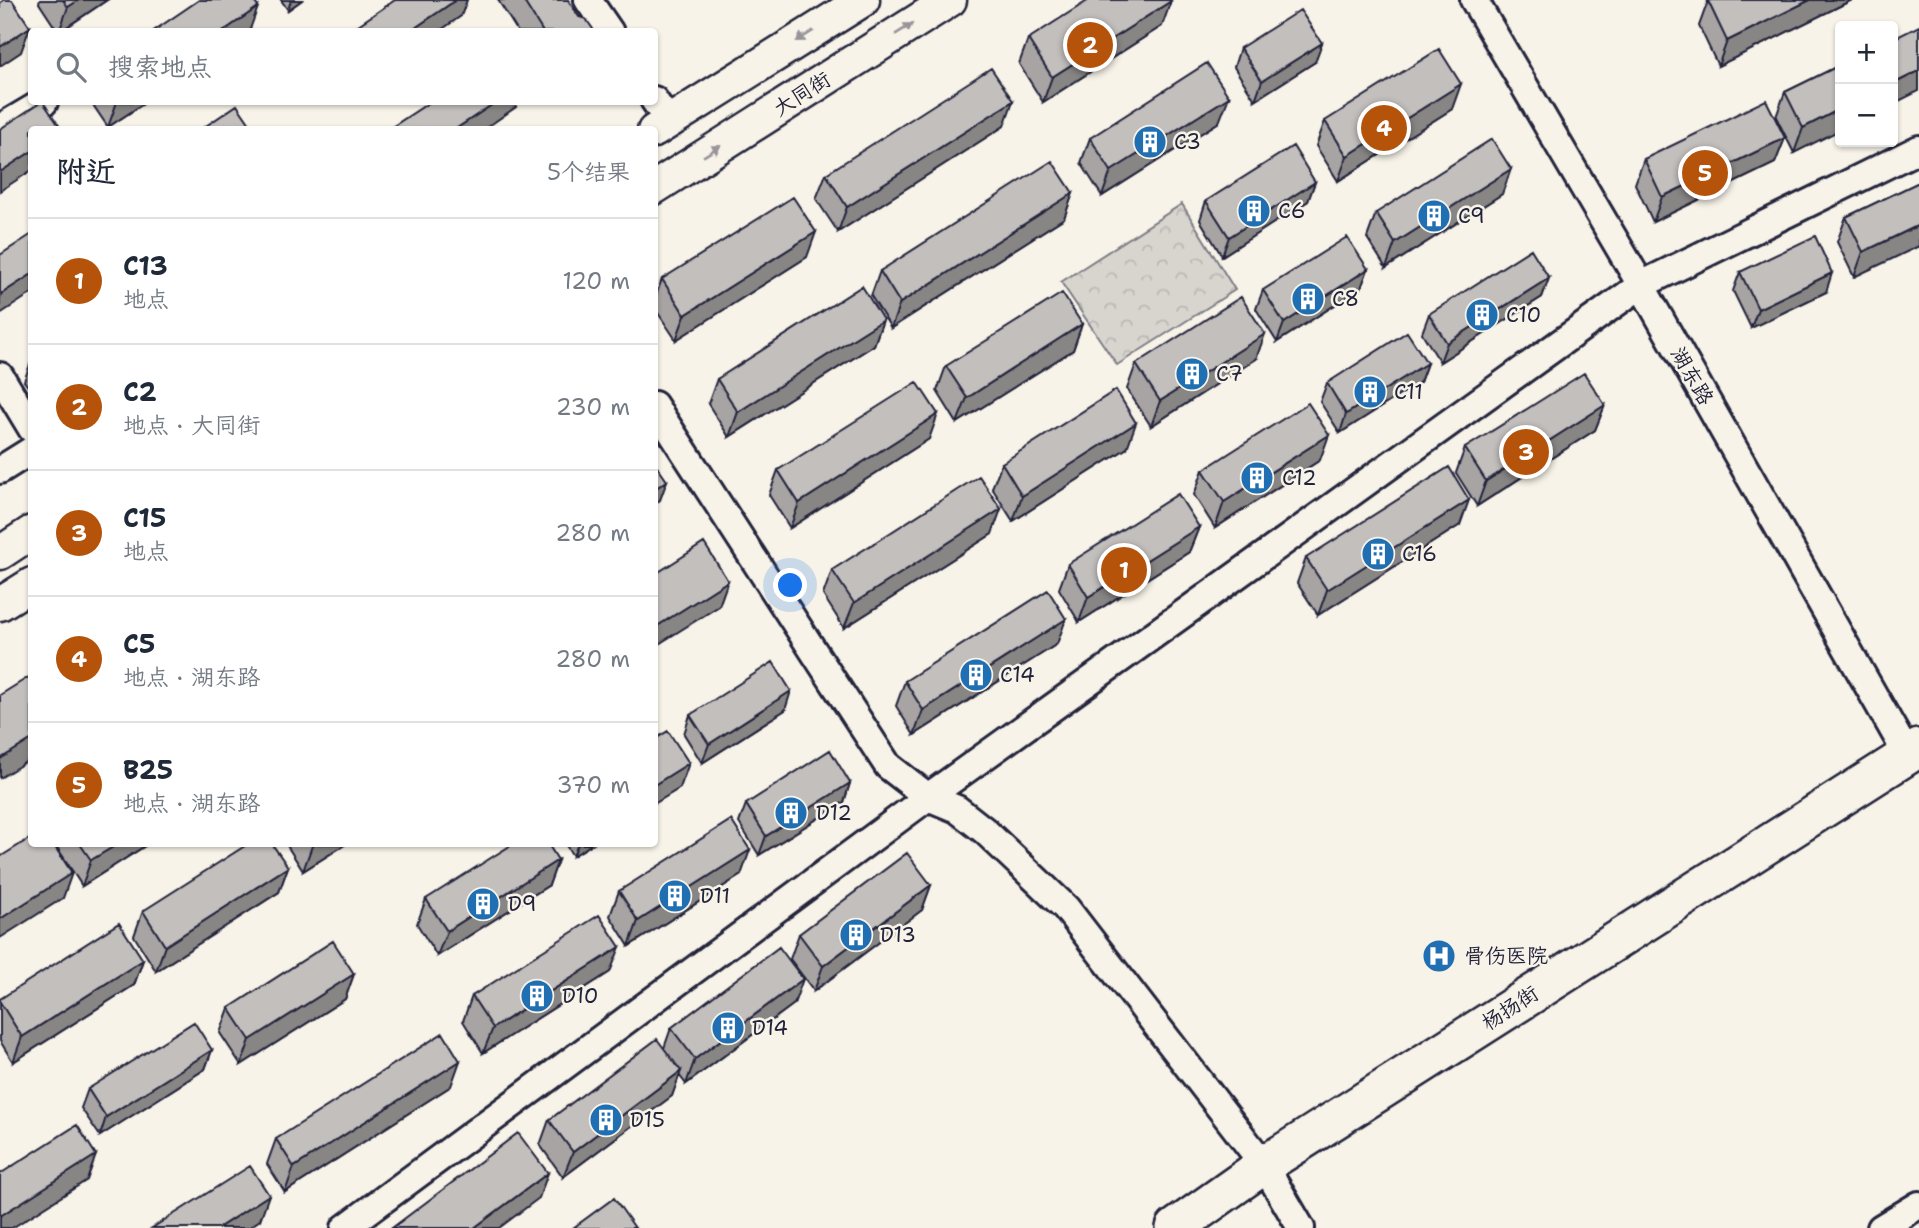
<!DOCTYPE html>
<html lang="zh">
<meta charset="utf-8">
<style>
body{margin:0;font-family:"Shantell Sans","LXGW WenKai TC",sans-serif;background:#f2f2f3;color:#1f2937}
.controls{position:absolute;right:21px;top:21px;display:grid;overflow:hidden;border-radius:7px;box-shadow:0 2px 5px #0004}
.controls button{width:63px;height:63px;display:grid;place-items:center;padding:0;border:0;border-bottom:2px solid #e0e1e3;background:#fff;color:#1f2937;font:35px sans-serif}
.you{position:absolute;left:791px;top:586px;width:24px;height:24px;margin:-18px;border:5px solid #fff;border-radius:50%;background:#1a73e8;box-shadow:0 0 0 10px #1a73e833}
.badge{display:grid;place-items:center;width:46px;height:46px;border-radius:50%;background:#b45309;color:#fff;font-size:23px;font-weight:700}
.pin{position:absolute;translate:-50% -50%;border:4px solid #fff;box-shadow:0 2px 7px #0006}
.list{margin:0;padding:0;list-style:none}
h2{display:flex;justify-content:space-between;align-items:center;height:91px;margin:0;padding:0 28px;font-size:30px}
h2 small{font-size:23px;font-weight:400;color:#747a83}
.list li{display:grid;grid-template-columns:46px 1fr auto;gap:21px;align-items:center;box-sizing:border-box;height:126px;padding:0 28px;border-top:2px solid #e0e1e3}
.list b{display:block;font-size:26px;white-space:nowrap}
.list p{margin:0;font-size:23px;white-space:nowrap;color:#747a83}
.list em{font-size:23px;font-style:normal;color:#747a83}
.icon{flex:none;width:38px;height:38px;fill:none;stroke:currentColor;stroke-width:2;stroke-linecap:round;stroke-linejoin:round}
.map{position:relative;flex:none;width:1919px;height:1228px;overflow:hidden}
.search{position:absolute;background:#fff;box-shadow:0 2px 5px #0004;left:28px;top:28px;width:630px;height:77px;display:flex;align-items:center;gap:18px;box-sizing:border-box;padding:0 24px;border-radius:7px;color:#747a83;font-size:26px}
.panel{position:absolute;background:#fff;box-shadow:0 2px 5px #0004;left:28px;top:126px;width:630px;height:721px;border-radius:7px}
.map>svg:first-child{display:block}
.park{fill:url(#park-crowns);stroke:#7d7c85;stroke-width:2}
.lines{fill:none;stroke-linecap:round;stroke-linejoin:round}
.minor-casing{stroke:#22223b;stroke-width:32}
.major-casing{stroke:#22223b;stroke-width:37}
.highway-casing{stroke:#22223b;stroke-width:42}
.minor{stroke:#f7f3e8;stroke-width:26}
.major{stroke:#f7f3e8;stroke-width:32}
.highway{stroke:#f7f3e8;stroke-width:37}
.wall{fill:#a7a4a3;stroke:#22223b;stroke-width:2}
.shaded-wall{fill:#888684;stroke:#22223b;stroke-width:2}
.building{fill:#c2bfbd;stroke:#22223b;stroke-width:2}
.oneway{fill:#97959a}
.labels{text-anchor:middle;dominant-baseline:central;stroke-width:5;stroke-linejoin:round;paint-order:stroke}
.street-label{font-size:21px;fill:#22223b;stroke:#f7f3e8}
.poi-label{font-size:21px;fill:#22223b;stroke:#f7f3e8;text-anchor:start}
</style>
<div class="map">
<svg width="1919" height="1228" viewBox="0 0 1919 1228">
<defs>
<pattern id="park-crowns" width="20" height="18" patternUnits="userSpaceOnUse" patternTransform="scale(1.75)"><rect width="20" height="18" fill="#d8d5cf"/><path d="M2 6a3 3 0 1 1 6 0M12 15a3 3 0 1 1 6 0" fill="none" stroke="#b9b7b3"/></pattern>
</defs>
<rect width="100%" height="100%" fill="#f7f3e8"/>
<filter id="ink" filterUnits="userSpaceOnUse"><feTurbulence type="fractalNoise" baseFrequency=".0143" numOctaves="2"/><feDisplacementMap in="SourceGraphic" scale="14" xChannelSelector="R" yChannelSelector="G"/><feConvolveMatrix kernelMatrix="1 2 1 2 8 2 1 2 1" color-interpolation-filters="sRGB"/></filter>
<g filter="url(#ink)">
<path class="park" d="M1182,204L1235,290L1117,365L1061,282Z"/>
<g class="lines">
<defs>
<path id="minor" d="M588,0L610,32
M1474,0L1641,285L1907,754
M654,100L669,122
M0,128L44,102
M0,376L32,429
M654,405L888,766L928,797L957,809L985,831L1066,908L1264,1165L1301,1228
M0,470L32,450
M345,1228L928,797L1641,285L1919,149
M1881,1228L1919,1205"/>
<path id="major" d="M654,131L863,0
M654,188L950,0
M0,553L32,532
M0,604L32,584"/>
<path id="highway" d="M1175,1228L1264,1165L1919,748"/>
</defs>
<use href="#minor" class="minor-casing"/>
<use href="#major" class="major-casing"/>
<use href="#highway" class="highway-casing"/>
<use href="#minor" class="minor"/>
<use href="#major" class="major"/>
<use href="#highway" class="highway"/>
</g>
<path class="wall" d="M40,0H107L60,32H58L39,3Z
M281,0H302L288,10Z
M498,0H568L579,17L593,32H518Z
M1711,0H1852L1718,66L1699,26L1708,1Z
M1162,26L1043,102L1019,64L1028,39Z
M1240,48L1315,62L1255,100L1234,67Z
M1840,65L1794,153L1776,117L1785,92Z
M91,102H146L108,127Z
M1452,109L1338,181L1316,146L1325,121Z
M1219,122L1102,196L1081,163L1090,138Z
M1004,126L838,232L816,199L826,174Z
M1785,138L1775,163L1653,222L1635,184L1644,159Z
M1315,182L1308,201L1222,256L1200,220L1206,201Z
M1919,182L1854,277L1837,242L1846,217Z
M1073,193L1064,218L891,328L871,296L880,271Z
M1502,194L1386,268L1367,238L1376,213Z
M807,257L676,340L654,307V301L662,279Z
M1368,269L1361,288L1277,342L1256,309L1263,290Z
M1740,272L1826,292L1751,328L1733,291Z
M1549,278L1542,297L1440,362L1422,333L1429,314Z
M883,320L874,345L729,437L708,404L717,379Z
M1082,324L1073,350L957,423L937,391L946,366Z
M32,359V392L24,381Z
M1256,359L1151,426L1127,389L1136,364Z
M1427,363L1420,382L1340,433L1320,402L1327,383Z
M1605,405L1595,430L1477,506L1456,473L1465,448Z
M929,439L790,528L769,495L778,470Z
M1127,448L1013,521L992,488L1002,463Z
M1320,460L1215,528L1194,495L1203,470Z
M1460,525L1318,615L1297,583L1306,558Z
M1199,527L1189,552L1079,622L1059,589L1068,564Z
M992,534L844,628L823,595L832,570Z
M1057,644L914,735L896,706L905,681Z
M785,710L702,763L684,734L690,715Z
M850,783L844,802L759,855L739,823L746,804Z
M55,844H148L82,886Z
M286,844H346L303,871Z
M565,844H592L573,856Z
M558,860L549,885L437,956L417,924L426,899Z
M288,867L279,892L156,971L134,936L143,911Z
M741,875L629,946L610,916L619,891Z
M931,885L922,910L814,991L790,959L799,934Z
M143,960L134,985L13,1062L0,1041V999Z
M610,972L483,1053L463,1021L472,996Z
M354,974L345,999L241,1065L220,1033L229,1008Z
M794,1004L686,1084L679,1075L672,1096L563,1177L540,1145L549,1120L664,1048L671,1028Z
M212,1050L205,1069L100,1136L81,1108L88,1089Z
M451,1086L285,1192L267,1164L276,1139Z"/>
<path class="shaded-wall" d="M79,0H107L59,32L68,7Z
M291,0H302L288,10Z
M456,0H467L461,16L438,32H409Z
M1810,0H1852L1718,66L1727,41Z
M1171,1L1162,26L1043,102L1052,77Z
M258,7L249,32H222Z
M30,27L21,52L0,66V47Z
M1322,43L1315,62L1255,100L1262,81Z
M1919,71V91L1893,104V84Z
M1461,84L1452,109L1338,181L1347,156Z
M1229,97L1219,122L1102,196L1111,171Z
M1013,101L1004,126L838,232L847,207Z
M117,102H146L108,127Z
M496,102H518L516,107L483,130H454Z
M1840,109V130L1794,153L1803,128Z
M1785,138L1775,163L1653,222L1662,197Z
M32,151V170L0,191V172Z
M1511,169L1502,194L1386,268L1395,243Z
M1315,182L1308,201L1222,256L1229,237Z
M1073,193L1064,218L891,328L900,303Z
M1919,225V246L1854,277L1863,252Z
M816,232L807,257L676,340L685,315Z
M1368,269L1361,288L1277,342L1284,323Z
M1832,273L1826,292L1751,328L1758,309Z
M32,274V293L0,314V298L1,294Z
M1549,278L1542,297L1440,362L1447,343Z
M883,320L874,345L729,437L738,412Z
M1082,324L1073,350L957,423L967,398Z
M1265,334L1256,359L1151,426L1160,401Z
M1427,363L1420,382L1340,433L1346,414Z
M1605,405L1595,430L1477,506L1486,481Z
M938,414L929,439L790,528L799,503Z
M1136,423L1127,448L1013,521L1022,496Z
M1329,435L1320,460L1215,528L1224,502Z
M667,481L660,500L654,504V489Z
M1469,500L1460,525L1318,615L1327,590Z
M1001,509L992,534L844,628L854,603Z
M1199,527L1189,552L1079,622L1088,597Z
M728,581L719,606L654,647V628Z
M1066,619L1057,644L914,735L923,710Z
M791,691L785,710L702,763L709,744Z
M32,739V758L0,778V759Z
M689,763L680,788L654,804V785Z
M850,783L844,802L759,855L766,836Z
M118,844H148L82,886L91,860Z
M316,844H346L303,871L312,846Z
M578,844H592L573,856Z
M750,850L741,875L629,946L638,921Z
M558,860L549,885L437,956L447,931Z
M288,867L279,892L156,971L165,946Z
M72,873L63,898L0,938V919Z
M931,885L922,910L814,991L823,966Z
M620,947L610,972L483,1053L493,1028Z
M143,960L134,985L13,1062L22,1037Z
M354,974L345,999L241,1065L250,1040Z
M803,979L794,1004L686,1084L695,1059Z
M212,1050L205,1069L100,1136L106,1117Z
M460,1061L451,1086L285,1192L294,1167Z
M681,1071L672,1096L563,1177L573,1152Z
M96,1155L87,1180L12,1228H0V1216Z
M548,1173L539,1198L499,1228H474Z
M269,1195L260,1220L248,1228H218Z"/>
<path class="building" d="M4,0H12L30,27L0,47V3Z
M63,0H79L68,7Z
M199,0H253L258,7L222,32H152Z
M395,0H456L409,32H348Z
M523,0H568L579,17L586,19L593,29V32H543Z
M1089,0H1170L1171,1L1052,77L1028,39Z
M1711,0H1810L1727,41L1708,1Z
M1300,10L1322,43L1262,81L1240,48Z
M1919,26V71L1893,84V39Z
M1439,49L1461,84L1347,156L1325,121Z
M1207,63L1229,97L1111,171L1090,138Z
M1840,65V109L1803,128L1785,92Z
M991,68L1013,101L847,207L826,174Z
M1766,100L1785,138L1662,197L1644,159Z
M41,102H43L62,130H32V151L0,172V129Z
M430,102H496L454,130H390L389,129Z
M237,105L254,130H200Z
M1492,139L1511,169L1395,243L1376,213Z
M1293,146L1315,182L1229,237L1206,201Z
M1052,161L1073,193L900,303L880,271Z
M1919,182V225L1863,252L1846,217Z
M793,197L816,232L685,315L662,279Z
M32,234V274L1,294L0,292V255Z
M1815,236L1832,273L1758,309L1740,272Z
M1347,237L1368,269L1284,323L1263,290Z
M1531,249L1549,278L1447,343L1429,314Z
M862,286L883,320L738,412L717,379Z
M1062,293L1082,324L967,398L946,366Z
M1241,297L1265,334L1160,401L1136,364Z
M1407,332L1427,363L1346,414L1327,383Z
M1584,373L1605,405L1486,481L1465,448Z
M917,382L938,414L799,503L778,470Z
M1116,390L1136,423L1022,496L1002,463Z
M1308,403L1329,435L1224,502L1203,470Z
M654,462L667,481L654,489Z
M1449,467L1469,500L1327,590L1306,558Z
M979,476L1001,509L854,603L832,570Z
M1178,494L1199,527L1088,597L1068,564Z
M704,543L728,581L654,628V575Z
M1048,590L1066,619L923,710L905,681Z
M773,662L791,691L709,744L690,715Z
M32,675V739L0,759V695Z
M668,731L689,763L654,785V740Z
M830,750L850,783L766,836L746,804Z
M731,820L750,850L638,921L619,891Z
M32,837V844H53L72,873L0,919V857Z
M80,844H118L91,860Z
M248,844H272L288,867L165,946L143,911Z
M513,844H548L558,860L447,931L426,899Z
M907,853L931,885L823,966L799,934Z
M599,915L620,947L493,1028L472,996Z
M119,923L143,960L22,1037L0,1002V999Z
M333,941L354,974L250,1040L229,1008Z
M779,947L803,979L695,1059L671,1028Z
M194,1022L212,1050L106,1117L88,1089Z
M443,1033L460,1061L294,1167L276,1139Z
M657,1039L681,1071L573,1152L549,1120Z
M77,1125L96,1155L0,1216V1174Z
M518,1133L548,1173L474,1228H392Z
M250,1166L269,1195L218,1228H152Z
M614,1198L635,1228H573Z"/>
<defs><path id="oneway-solid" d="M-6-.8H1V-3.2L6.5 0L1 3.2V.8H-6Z" transform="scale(1.75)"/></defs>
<g class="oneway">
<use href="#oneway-solid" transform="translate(904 29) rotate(-32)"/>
<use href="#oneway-solid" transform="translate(805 36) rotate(148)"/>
<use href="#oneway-solid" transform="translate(712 151) rotate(-32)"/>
</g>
</g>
<defs>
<symbol id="building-disc" viewBox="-11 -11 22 22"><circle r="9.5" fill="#1f6fb2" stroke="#f7f3e8"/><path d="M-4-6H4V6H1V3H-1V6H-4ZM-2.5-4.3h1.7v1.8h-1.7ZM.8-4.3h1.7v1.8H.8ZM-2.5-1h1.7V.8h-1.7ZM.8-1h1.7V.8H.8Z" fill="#fff"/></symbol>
<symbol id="hospital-disc" viewBox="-11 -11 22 22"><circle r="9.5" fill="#1f6fb2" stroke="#f7f3e8"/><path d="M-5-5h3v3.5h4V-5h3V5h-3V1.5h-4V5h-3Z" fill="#fff"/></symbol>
</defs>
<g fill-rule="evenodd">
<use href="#building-disc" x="1131" y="123" width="38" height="38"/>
<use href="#building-disc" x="1235" y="192" width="38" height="38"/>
<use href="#building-disc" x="1415" y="197" width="38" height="38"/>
<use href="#building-disc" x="1289" y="280" width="38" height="38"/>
<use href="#building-disc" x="1463" y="296" width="38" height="38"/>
<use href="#building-disc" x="1173" y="355" width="38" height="38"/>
<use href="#building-disc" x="1351" y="373" width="38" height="38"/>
<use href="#building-disc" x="1238" y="459" width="38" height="38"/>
<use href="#building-disc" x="1359" y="535" width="38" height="38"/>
<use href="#building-disc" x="957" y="656" width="38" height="38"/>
<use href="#building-disc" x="772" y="794" width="38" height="38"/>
<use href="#building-disc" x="656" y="877" width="38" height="38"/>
<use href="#building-disc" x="464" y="885" width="38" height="38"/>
<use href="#building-disc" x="837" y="916" width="38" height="38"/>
<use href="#hospital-disc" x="1420" y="937" width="38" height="38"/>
<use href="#building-disc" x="518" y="977" width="38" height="38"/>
<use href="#building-disc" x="709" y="1009" width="38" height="38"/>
<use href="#building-disc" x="587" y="1101" width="38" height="38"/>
</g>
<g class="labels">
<g class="street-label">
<text transform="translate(802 94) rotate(-32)">大同街</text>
<text transform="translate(1692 376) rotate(60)">湖东路</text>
<text transform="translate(1510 1008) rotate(-33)">杨扬街</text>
</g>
<g class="poi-label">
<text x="1174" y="142">C3</text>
<text x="1278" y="211">C6</text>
<text x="1458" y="216">C9</text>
<text x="1332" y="299">C8</text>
<text x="1506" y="315">C10</text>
<text x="1216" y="374">C7</text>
<text x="1394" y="392">C11</text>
<text x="1282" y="478">C12</text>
<text x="1402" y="554">C16</text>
<text x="1000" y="675">C14</text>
<text x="816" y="813">D12</text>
<text x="700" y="896">D11</text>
<text x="508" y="904">D9</text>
<text x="880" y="935">D13</text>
<text x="1464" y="956">骨伤医院</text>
<text x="562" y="996">D10</text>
<text x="752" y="1028">D14</text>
<text x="630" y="1120">D15</text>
</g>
</g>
</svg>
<div class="controls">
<button>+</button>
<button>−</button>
</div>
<div class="you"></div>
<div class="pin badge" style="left:1124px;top:570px">1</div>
<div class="pin badge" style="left:1090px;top:45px">2</div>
<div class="pin badge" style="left:1526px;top:452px">3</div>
<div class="pin badge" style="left:1384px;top:128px">4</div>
<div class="pin badge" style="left:1705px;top:173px">5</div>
<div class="search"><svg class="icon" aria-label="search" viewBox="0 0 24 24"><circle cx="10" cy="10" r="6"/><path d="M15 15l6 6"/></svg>搜索地点</div>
<section class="panel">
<h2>附近<small>5个结果</small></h2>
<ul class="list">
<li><span class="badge">1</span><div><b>C13</b><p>地点</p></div><em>120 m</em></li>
<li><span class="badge">2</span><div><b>C2</b><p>地点 · 大同街</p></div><em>230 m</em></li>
<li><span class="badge">3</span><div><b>C15</b><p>地点</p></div><em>280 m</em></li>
<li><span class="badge">4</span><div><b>C5</b><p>地点 · 湖东路</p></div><em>280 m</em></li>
<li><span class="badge">5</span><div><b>B25</b><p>地点 · 湖东路</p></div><em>370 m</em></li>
</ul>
</section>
</div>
